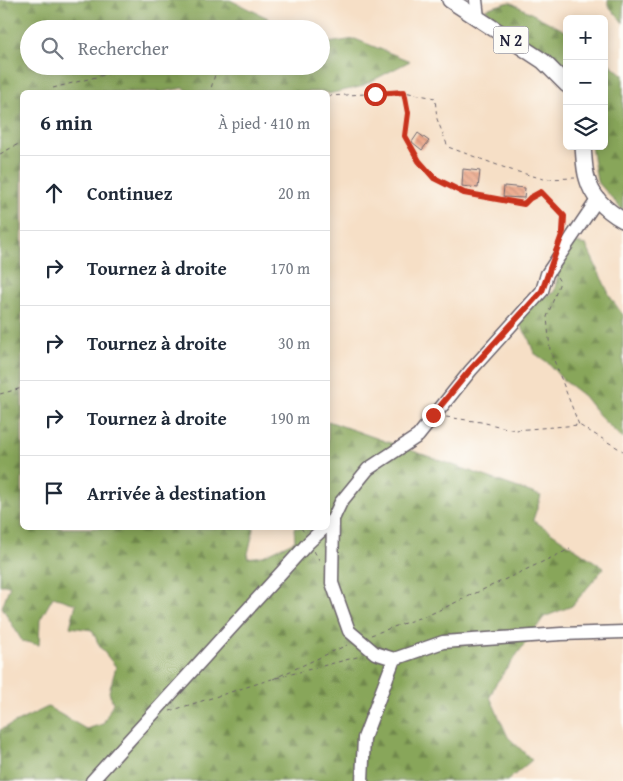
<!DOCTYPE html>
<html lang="fr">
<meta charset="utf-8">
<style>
body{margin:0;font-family:"Gentium Book Plus",serif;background:#f2f2f3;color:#1f2937}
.controls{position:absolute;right:15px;top:15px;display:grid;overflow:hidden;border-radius:8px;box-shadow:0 2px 12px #0003}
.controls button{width:45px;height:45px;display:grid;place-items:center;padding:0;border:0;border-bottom:1px solid #e0e1e3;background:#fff;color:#1f2937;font:25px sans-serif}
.stop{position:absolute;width:15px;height:15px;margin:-11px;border:4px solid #c8321e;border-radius:50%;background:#fff}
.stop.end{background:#c8321e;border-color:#fff;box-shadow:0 1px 5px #0008}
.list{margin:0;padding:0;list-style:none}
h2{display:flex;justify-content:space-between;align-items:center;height:65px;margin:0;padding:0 20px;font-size:21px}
h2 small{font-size:16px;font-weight:400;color:#747a83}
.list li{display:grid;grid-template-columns:32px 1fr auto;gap:15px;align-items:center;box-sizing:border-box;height:75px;padding:0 20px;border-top:1px solid #e0e1e3}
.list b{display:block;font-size:19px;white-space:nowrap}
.list em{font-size:16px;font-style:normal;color:#747a83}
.icon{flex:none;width:28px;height:28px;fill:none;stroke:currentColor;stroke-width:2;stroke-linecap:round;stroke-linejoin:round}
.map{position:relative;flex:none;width:623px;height:781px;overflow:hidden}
.search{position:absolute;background:#fff;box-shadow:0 2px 12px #0003;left:20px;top:20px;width:310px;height:55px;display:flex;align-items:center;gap:12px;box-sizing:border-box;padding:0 18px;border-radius:28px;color:#747a83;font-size:19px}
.panel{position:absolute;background:#fff;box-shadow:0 2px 12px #0003;left:20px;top:90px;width:310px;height:440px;border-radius:8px}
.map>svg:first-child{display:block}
.forest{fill:url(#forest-firs);stroke:#55644a}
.building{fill:url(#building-back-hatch)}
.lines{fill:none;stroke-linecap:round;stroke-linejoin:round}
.minor-casing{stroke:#6c646c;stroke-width:15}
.major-casing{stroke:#6c646c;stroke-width:18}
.path{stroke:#6c646c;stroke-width:1;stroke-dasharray:4 4;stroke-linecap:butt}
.minor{stroke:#fff;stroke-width:12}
.major{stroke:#fff;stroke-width:15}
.route{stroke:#c8321e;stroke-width:6}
.labels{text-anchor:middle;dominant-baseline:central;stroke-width:4;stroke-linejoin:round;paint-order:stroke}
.shield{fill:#fdfcf7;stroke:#646373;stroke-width:1}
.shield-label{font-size:16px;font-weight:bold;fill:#22223b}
</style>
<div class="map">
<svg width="623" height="781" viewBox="0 0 623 781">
<defs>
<pattern id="forest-firs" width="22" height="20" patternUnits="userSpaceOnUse" patternTransform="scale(1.25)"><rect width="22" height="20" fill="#88a65a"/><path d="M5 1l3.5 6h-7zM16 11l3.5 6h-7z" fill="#6f874c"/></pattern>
<pattern id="building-back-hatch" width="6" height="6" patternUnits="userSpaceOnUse" patternTransform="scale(1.25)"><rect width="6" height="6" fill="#eca586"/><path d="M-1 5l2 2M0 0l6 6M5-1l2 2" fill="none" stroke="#bf866f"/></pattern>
</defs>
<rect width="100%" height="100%" fill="#fdfcf7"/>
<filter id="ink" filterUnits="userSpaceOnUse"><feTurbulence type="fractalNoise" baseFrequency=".02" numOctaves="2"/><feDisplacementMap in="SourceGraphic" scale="10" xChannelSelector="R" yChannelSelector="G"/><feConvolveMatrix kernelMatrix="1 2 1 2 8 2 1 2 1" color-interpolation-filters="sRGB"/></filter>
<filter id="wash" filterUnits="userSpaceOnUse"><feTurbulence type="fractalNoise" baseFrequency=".0096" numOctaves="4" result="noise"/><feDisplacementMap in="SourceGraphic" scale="20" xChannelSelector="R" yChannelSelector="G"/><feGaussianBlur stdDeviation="1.12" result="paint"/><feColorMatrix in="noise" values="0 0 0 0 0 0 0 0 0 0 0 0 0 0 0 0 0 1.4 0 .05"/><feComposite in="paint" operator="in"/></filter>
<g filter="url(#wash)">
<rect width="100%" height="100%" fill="#f6dfc6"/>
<path class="forest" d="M0,0H230L268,18L278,29H29V66H321V44L355,39L410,61L360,87L328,94V92H190L184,88L161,92H22V528H254L247,558L263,556L295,541L294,528H328V421L541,496L533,520L604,568L572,606L544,617L495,685L490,697L508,737L532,760L507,781H0V730L48,707L86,729L103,724L113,703L109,692L116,667L100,647L92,630L70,627L76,604L53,597L40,620L39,645L22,641L2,607L10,585H0Z
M608,0H623V23L608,5Z
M510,2L567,32V75L485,9Z
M604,59L623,75V211L597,181L591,146H604Z
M571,242L586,245L611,298L623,315V439L603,420L584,396L562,379L547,362L534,353L528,337L518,322L539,299L554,292L561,261Z"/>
<g id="blocks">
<path class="building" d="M418,133L429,141L422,150L412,142Z
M463,169L480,171L478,188L462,186Z
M504,186L525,188L524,198L503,197Z"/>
</g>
</g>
<g filter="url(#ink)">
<use href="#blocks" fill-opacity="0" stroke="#6c646c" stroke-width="1"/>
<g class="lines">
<defs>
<path id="minor" d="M476,0L478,18
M333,519L332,583L349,631L375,653L394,659
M328,524L333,519L341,502L368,469L418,436L471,370L542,291L547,274L597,200
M92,781L309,542L324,528
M362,781L364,738L394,659L443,642L561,634L623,632"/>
<path id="major" d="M450,0L543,61L567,85
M583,146C584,156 584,169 587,178C592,197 607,211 623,220"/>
</defs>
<use href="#minor" class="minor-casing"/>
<use href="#major" class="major-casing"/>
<path class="path" d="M157,66L216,71L210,92
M53,88L139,66
M404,92L408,113L405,135L419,161L434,179L464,193L524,203L530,198L541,192L564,216L563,231
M328,96L404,92L435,98L437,119L448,147L511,170L544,179L575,178
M0,154L22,142
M557,277L560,282L547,317L550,350L579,425
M0,394L22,388
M446,417L481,422L515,430L579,425L623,451
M301,528L304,532
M314,551L321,563
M371,635L433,613L570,549
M276,678L361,656
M273,679L347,645
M170,711L272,679"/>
<use href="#minor" class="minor"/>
<use href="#major" class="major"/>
</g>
</g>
<g class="lines" filter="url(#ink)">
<path class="route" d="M375,94L404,92L408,113L405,136L419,161L434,178L464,193L524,204L530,198L541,192L564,216L563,232L542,291L470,370L433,415"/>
</g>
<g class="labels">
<rect class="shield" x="493.5" y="26.5" width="35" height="27" rx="4"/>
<g class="shield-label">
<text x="511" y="40">N 2</text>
</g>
</g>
</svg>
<div class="controls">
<button>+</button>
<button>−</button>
<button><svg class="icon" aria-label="layers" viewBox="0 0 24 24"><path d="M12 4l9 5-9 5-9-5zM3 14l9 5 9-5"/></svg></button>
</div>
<div class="stop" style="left:375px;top:94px"></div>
<div class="stop end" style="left:433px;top:415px"></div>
<div class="search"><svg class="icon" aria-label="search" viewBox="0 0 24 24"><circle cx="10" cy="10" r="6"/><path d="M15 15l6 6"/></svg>Rechercher</div>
<section class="panel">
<h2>6 min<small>À pied · 410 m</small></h2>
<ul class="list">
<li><svg class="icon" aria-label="ahead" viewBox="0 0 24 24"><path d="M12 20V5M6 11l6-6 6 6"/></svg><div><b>Continuez</b></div><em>20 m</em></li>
<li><svg class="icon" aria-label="right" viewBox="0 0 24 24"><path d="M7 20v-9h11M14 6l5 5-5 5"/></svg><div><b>Tournez à droite</b></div><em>170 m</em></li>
<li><svg class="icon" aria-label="right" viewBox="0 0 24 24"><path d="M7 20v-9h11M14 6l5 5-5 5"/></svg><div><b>Tournez à droite</b></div><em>30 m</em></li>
<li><svg class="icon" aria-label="right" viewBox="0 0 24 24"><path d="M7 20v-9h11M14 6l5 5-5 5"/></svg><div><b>Tournez à droite</b></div><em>190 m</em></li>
<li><svg class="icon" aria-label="arrive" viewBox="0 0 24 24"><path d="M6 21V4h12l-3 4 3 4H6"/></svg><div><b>Arrivée à destination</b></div></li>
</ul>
</section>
</div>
